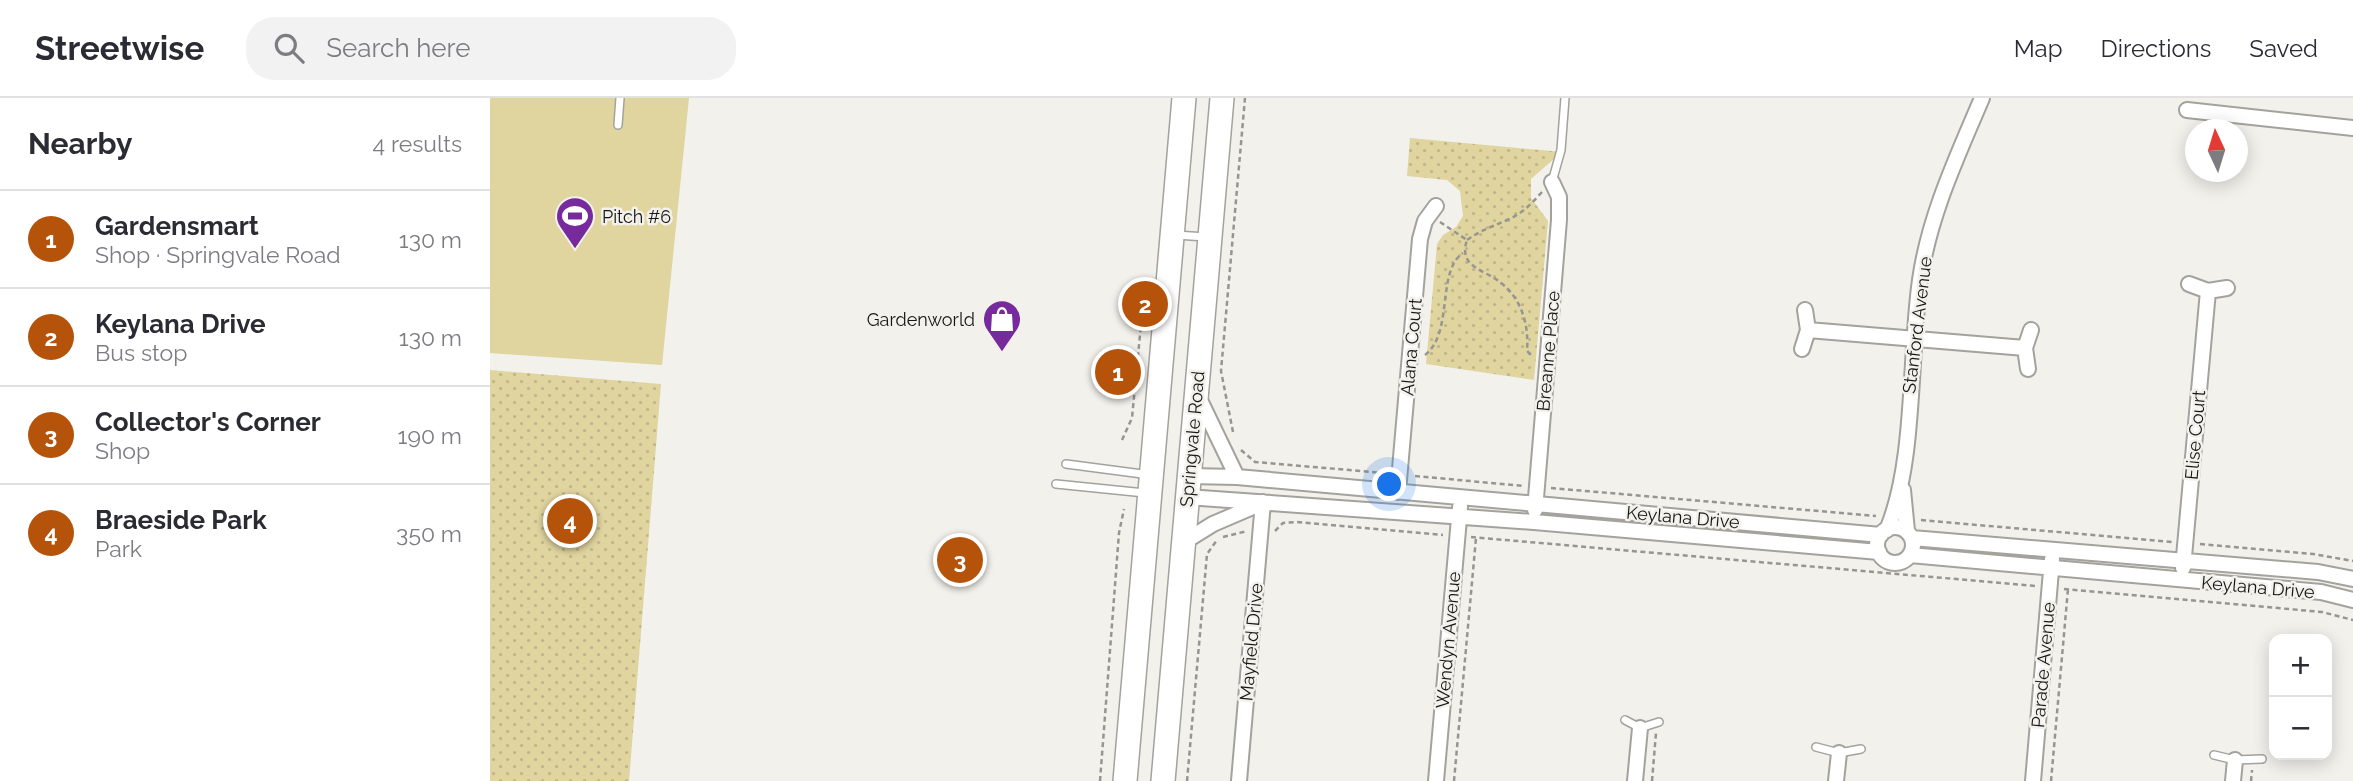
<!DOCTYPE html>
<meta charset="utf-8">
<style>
body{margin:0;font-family:Raleway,sans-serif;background:#f2f2f3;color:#2b2b33}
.controls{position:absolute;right:21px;bottom:21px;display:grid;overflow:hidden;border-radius:14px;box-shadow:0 4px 18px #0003}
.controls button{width:63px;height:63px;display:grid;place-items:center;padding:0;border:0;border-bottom:2px solid #e1e1e2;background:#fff;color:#2b2b33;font:35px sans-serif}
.compass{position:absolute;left:1695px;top:21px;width:63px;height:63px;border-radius:50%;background:#fff;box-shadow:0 4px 18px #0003;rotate:356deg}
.you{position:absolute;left:900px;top:387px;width:24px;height:24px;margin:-18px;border:5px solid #fff;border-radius:50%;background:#1a73e8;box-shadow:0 0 0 10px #1a73e833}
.badge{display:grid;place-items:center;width:46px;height:46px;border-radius:50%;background:#b45309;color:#fff;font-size:23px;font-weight:700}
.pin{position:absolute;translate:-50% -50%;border:4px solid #fff;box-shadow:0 2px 7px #0006}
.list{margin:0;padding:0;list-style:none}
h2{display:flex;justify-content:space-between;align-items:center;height:91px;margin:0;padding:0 28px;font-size:30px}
h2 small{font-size:23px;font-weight:400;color:#7c7c81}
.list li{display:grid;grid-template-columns:46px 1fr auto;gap:21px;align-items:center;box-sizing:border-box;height:98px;padding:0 28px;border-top:2px solid #e1e1e2}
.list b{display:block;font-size:26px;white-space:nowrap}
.list p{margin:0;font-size:23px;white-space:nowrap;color:#7c7c81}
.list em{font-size:23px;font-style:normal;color:#7c7c81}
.icon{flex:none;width:38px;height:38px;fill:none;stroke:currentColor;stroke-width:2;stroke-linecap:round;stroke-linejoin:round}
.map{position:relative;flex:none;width:1863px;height:683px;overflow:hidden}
header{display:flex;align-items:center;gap:42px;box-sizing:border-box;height:98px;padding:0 35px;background:#fff;border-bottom:2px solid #e1e1e2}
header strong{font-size:33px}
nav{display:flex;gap:38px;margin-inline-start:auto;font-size:24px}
.search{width:490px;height:63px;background:#f2f2f3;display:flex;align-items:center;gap:18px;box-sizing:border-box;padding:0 24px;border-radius:28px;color:#7c7c81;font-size:26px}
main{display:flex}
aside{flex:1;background:#fff}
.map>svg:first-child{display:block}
.grass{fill:url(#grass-dots)}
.pitch{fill:#e0d49f}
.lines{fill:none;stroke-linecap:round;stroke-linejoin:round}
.service-casing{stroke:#a3a29d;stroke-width:10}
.minor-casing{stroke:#a3a29d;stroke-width:18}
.trunk-casing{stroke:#a3a29d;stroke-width:26}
.path{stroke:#969592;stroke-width:2.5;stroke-dasharray:5 3.5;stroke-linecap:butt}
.service{stroke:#fff;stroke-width:7}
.minor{stroke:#fff;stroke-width:14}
.trunk{stroke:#fff;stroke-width:23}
.labels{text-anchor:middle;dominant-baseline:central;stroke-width:5;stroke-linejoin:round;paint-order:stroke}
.poi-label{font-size:18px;fill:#161614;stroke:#f2f1ec;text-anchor:start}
.street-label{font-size:18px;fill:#161614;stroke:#f2f1ec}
</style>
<header>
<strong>Streetwise</strong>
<div class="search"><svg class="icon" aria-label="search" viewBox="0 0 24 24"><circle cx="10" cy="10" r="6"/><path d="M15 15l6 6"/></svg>Search here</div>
<nav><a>Map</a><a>Directions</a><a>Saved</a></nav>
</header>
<main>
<aside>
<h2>Nearby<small>4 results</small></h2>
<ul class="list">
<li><span class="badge">1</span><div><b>Gardensmart</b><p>Shop · Springvale Road</p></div><em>130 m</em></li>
<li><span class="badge">2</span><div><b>Keylana Drive</b><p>Bus stop</p></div><em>130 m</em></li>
<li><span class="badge">3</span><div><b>Collector's Corner</b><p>Shop</p></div><em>190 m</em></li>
<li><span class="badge">4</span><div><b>Braeside Park</b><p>Park</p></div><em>350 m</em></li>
</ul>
</aside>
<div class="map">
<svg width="1863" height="683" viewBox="0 0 1863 683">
<defs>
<pattern id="grass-dots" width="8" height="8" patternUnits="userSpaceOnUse" patternTransform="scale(1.75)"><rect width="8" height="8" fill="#e0d49f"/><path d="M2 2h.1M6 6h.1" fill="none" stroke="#bfb588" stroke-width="1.8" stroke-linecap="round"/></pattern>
</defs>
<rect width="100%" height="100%" fill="#f2f1ec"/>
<path class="grass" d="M920,40L1072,54L1041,81V100L1058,123L1044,282L936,266L947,146L953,137L966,129L973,118L970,93L957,82L917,78Z
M0,272L171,286L139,683H0Z"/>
<path class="pitch" d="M0,0H199L172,267L0,255Z"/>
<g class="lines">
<defs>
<path id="service" d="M128,27L130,0
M1062,84L1071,52L1075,0
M686,137L716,139
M576,366L660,377
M566,386L655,395
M1135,622L1150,630L1169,624
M1326,649L1349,655L1371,651
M1724,657L1745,662L1772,661"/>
<path id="minor" d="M1697,12L1863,30
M1699,186L1718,193L1737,190
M1318,232L1535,250
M1312,251L1318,232L1315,212
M1538,271L1535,250L1541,232
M707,296L747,379
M699,378L747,379L1391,437
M1413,392L1417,433
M908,394L930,141L935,123L946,108
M697,399L1044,424L1389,454
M1045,412L1069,122V99L1062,84
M1387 447a18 18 0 1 1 36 0a18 18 0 1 1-36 0Z
M1397,432C1426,363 1419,258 1430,182C1439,118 1467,59 1492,0
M1422,440L1828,474L1863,481
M694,444L723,426L772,405
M1420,457L1831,494L1863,502
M1693,470L1718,193
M749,683L773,404
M946,683L970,409
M1145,683L1150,630
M1346,683L1349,655
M1543,683L1562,461
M1743,683L1745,662"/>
<path id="trunk" d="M635,683L694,0
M673,683L732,0"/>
</defs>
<use href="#service" class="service-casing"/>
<use href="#minor" class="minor-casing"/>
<use href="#trunk" class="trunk-casing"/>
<path class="path" d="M950,124L977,142C968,169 993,171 1010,184C1032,201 1039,227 1037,253L1042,258
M977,142C991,132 1002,129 1017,122C1032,116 1042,105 1052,94
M935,257C964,235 946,173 973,155
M743,334L731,273L755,0
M632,342L642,320L652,216
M751,352L765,364L894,375
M925,378L1034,388
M1061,390L1386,418
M1431,422L1682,444
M785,433L793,425L807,424L953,437
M733,439L757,433
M981,439L1546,488
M1710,446L1823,456L1863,463
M1574,491L1832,514L1863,522
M610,683L629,435L634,411
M697,683L717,456L727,442
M964,683L986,440
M1162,683L1166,635
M1561,683L1578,491
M1761,683L1762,672"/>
<use href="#service" class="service"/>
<use href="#minor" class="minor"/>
<use href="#trunk" class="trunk"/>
</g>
<defs>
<symbol id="stadium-pin" viewBox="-11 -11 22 30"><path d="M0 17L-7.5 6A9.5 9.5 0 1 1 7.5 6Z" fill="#772a9c" stroke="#f2f1ec"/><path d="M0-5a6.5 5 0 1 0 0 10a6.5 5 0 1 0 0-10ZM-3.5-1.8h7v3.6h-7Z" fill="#fff"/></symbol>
<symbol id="shop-pin" viewBox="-11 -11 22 30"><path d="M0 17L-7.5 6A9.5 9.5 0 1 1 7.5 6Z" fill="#772a9c" stroke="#f2f1ec"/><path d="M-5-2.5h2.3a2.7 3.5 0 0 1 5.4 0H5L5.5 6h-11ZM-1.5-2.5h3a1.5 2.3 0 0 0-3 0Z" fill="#fff"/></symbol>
</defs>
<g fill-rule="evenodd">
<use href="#stadium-pin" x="63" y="96" width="44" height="60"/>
<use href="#shop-pin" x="490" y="199" width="44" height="60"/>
</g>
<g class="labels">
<g class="poi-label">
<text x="112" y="118">Pitch #6</text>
<text x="485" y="221" text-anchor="end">Gardenworld</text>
</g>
<g class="street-label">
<text transform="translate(1427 227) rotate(-83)">Stanford Avenue</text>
<text transform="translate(921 249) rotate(-85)">Alana Court</text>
<text transform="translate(1058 253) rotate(-85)">Breanne Place</text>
<text transform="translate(1705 337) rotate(-85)">Elise Court</text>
<text transform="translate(702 341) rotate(-85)">Springvale Road</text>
<text transform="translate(1193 419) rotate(5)">Keylana Drive</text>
<text transform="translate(1768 489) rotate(5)">Keylana Drive</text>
<text transform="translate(958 542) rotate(-85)">Wendyn Avenue</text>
<text transform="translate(761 544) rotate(-85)">Mayfield Drive</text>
<text transform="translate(1553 567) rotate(-85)">Parade Avenue</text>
</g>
</g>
</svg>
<div class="controls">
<button>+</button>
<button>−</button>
</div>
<svg class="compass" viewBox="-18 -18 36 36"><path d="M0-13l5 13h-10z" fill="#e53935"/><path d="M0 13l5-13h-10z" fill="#7c7c81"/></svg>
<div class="you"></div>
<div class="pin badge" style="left:628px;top:274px">1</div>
<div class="pin badge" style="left:655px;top:206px">2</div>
<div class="pin badge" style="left:470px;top:462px">3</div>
<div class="pin badge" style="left:80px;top:423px">4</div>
</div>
</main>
